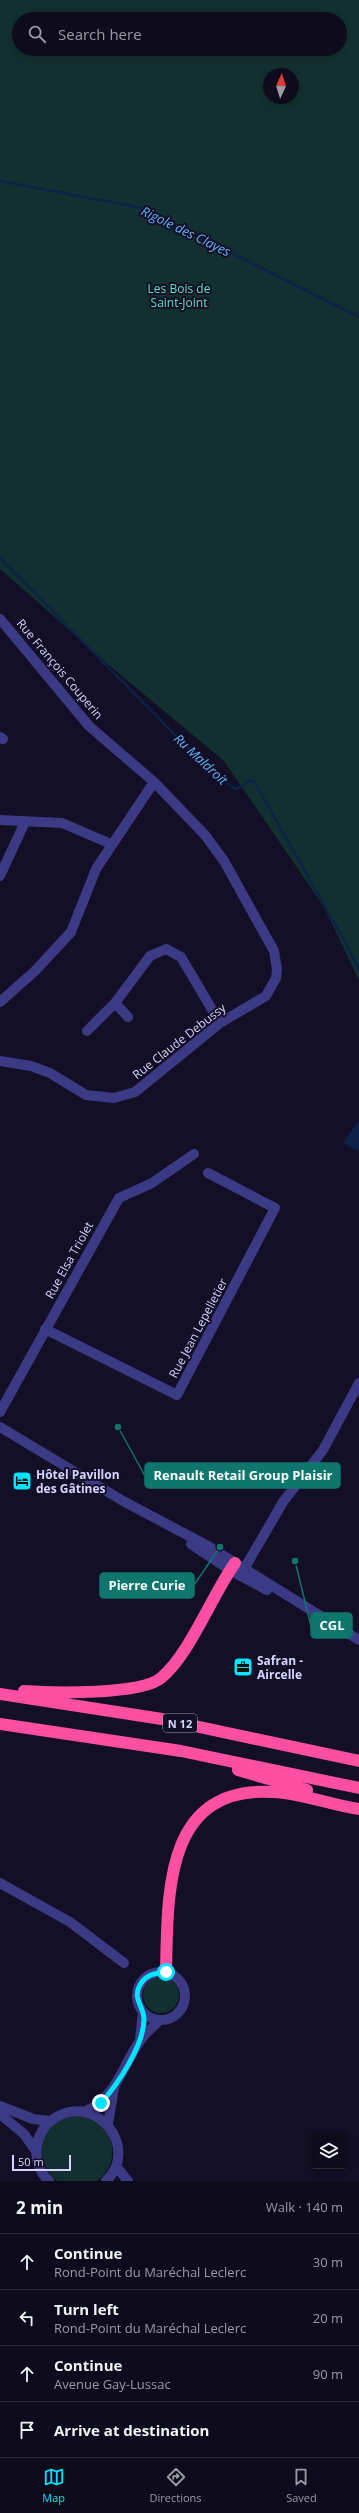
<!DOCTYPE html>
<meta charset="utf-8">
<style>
body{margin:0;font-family:"Open Sans",sans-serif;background:#171425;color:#f1f3f6}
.controls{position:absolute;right:12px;bottom:12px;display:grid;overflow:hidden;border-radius:4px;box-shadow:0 2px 6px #0003}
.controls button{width:36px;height:36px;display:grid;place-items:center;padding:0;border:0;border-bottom:1px solid #2e2b3b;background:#0e0b1c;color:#f1f3f6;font:20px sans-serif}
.compass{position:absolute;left:263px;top:68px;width:36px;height:36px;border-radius:50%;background:#0e0b1c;box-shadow:0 2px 6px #0003;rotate:4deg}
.scale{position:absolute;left:12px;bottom:10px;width:59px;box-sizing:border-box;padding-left:4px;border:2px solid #d9d4ff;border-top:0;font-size:11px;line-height:14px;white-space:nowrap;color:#d9d4ff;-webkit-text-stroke:3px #130f26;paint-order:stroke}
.stop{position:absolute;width:12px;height:12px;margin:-9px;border:3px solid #00e5ff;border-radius:50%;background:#fff}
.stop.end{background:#00e5ff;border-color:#fff;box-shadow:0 1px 4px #0008}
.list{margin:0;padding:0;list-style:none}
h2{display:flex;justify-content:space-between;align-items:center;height:52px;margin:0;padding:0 16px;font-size:17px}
h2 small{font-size:13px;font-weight:400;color:#9b9ba3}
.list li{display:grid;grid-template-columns:26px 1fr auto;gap:12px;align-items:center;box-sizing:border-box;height:56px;padding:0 16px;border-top:1px solid #2e2b3b}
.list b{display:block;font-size:15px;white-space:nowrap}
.list p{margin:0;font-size:13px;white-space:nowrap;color:#9b9ba3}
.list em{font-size:13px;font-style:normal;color:#9b9ba3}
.icon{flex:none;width:22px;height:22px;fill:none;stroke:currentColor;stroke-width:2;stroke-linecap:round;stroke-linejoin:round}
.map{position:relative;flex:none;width:359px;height:2181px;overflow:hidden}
.search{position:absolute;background:#0e0b1c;box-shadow:0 2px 6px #0003;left:12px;right:12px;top:12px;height:44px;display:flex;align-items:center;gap:10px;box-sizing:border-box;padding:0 14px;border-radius:22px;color:#9b9ba3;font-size:15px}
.sheet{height:276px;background:#0e0b1c}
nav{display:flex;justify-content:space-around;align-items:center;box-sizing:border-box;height:56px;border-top:1px solid #2e2b3b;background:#0e0b1c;font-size:11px;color:#9b9ba3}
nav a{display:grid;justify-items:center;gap:2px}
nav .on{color:#00e5ff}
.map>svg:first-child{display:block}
.green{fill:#12302f;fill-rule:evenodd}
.water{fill:#0c2248}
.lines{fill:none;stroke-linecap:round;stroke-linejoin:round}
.stream{stroke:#0c2248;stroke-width:2.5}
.minor{stroke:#3d3a85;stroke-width:10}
.highway{stroke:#ff4fa3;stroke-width:12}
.route{stroke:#00e5ff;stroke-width:5}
.labels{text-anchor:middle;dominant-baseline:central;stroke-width:4;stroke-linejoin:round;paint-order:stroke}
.shield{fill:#130f26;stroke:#9e99be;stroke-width:1}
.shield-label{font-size:11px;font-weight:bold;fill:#d9d4ff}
.park-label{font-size:12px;fill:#5fe0c0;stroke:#130f26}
.street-label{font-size:12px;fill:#d9d4ff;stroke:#130f26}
.poi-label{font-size:12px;font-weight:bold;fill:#d9d4ff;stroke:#130f26;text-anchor:start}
.water-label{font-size:13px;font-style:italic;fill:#62b6ff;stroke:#130f26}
.leader{fill:none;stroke:#0f766e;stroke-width:1.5}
.callout-dot{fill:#0f766e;stroke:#130f26;stroke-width:1.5}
.callout{fill:#0f766e;stroke:#0f766e;stroke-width:1.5}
.callout-label{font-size:13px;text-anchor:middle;font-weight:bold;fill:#fff}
</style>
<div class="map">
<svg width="359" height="2181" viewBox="0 0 359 2181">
<rect width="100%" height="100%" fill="#130f26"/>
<path class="green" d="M0,0H359V980L324,907L224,761L117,672L0,569ZM19,19H340V49H19ZM269,74H293V98H269Z
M143 1995a18 18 0 1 1 36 0a18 18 0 1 1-36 0Z
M82,2116C88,2118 98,2121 102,2125C117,2143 116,2167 97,2181H57C35,2163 36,2126 66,2117C71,2115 77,2116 82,2116Z"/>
<path class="water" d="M359,1120V1152L343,1143Z"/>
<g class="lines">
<path class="stream" d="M0,181L142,208L359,317
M0,558L206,766C215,771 230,788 237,789L250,780L255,783L344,940L359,970"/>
<path class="minor" d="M0,619L89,726L154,782L205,835L224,861L274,951L277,969L276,978L266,996L220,1023L135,1092L114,1098L86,1095L50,1073L31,1066L0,1061
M0,737L3,739
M0,820L62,823L111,844
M0,876L25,822
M0,1002L35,971L71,932L96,869L154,782
M115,1003L128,1017
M87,1031L115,1003L150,956L166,949L181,957L220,1023
M45,1329L177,1395L275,1208L208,1173
M0,1412L119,1198L152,1183L194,1154
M0,1427L123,1501L208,1546L359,1640
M191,1544L230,1570L267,1590
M240,1576L283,1502L323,1450L359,1383
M0,1883L70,1922L124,1963
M137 1996a24 24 0 1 1 48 0a24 24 0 1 1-48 0Z
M140,2040L143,2012
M0,2106L33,2119L50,2121
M86,2111C118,2095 121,2068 140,2041C145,2033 153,2027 160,2020
M0,2114L24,2134L36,2151
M108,2124L114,2088
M116,2166L128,2181
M49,2181C39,2172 35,2159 37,2145C39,2134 45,2124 55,2118C95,2092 141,2147 106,2181"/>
<path class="highway" d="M24,1691C52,1693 141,1695 161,1678C190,1654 212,1595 235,1563
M0,1694L162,1719L359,1761
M0,1724L181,1751L359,1788
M238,1770L307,1790
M166,1972C168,1896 163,1785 273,1792C302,1793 330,1805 359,1809"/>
</g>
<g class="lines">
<path class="route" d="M101,2103C118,2084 144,2045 144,2019C144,2007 132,1998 140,1985C145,1975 155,1973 166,1972"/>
</g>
<defs>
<symbol id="hotel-square" viewBox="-11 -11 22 22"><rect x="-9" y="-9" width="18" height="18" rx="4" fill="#00e5ff" stroke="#130f26"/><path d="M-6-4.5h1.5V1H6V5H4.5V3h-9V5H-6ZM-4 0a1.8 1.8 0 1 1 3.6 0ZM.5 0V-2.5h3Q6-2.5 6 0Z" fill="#111"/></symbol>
<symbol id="office-square" viewBox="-11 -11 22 22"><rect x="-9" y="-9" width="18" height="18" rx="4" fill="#00e5ff" stroke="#130f26"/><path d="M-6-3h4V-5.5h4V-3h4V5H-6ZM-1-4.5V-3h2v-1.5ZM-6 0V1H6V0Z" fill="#111"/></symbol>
</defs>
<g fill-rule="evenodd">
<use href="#hotel-square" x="11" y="1470" width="22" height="22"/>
<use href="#office-square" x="232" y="1656" width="22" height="22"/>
</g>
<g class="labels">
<rect class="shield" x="163" y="1714" width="34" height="18" rx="3"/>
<g class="shield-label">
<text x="180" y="1723">N 12</text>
</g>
<g class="park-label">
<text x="179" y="288">Les Bois de<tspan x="179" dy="14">Saint-Joint</tspan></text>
</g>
<g class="street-label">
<text transform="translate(60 669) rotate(50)">Rue François Couperin</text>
<text transform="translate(179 1041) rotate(-38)">Rue Claude Debussy</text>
<text transform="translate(69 1260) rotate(-61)">Rue Elsa Triolet</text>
<text transform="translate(198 1328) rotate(-62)">Rue Jean Lepelletier</text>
</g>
<g class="poi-label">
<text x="36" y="1474">Hôtel Pavillon<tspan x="36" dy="14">des Gâtines</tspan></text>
<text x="257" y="1660">Safran -<tspan x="257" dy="14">Aircelle</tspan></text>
</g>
<g class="water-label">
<text transform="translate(186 231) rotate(26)">Rigole des Clayes</text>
<text transform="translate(201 759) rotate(43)">Ru Maldroit</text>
</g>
</g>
<path class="leader" d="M118 1427L145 1476M220 1547L194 1585M295 1561L311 1626"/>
<g class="callout-dot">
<circle cx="118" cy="1427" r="4"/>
<circle cx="220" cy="1547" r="4"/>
<circle cx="295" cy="1561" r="4"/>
</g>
<g class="callout">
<rect x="145" y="1463" width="195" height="25" rx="4"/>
<rect x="100" y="1573" width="94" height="25" rx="4"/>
<rect x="311" y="1613" width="41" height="25" rx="4"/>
</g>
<g class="callout-label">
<text x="243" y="1480">Renault Retail Group Plaisir</text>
<text x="147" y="1590">Pierre Curie</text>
<text x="332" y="1630">CGL</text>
</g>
</svg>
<div class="controls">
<button><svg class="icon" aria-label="layers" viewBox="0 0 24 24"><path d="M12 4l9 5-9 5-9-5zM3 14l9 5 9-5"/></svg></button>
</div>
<svg class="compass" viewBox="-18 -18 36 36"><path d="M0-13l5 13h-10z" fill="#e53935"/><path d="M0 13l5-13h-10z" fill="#9b9ba3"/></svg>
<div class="scale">50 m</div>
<div class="stop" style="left:166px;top:1972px"></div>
<div class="stop end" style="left:101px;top:2103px"></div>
<div class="search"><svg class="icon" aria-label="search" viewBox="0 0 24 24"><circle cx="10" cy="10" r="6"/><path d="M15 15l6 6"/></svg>Search here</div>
</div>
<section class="sheet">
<h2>2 min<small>Walk · 140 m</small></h2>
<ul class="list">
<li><svg class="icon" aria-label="ahead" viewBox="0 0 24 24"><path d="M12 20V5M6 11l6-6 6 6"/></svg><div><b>Continue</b><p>Rond-Point du Maréchal Leclerc</p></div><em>30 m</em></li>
<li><svg class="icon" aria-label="left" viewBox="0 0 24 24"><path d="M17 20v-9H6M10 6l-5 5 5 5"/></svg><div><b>Turn left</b><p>Rond-Point du Maréchal Leclerc</p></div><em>20 m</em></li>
<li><svg class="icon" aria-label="ahead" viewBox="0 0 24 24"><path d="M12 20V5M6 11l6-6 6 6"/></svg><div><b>Continue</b><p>Avenue Gay-Lussac</p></div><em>90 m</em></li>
<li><svg class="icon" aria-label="arrive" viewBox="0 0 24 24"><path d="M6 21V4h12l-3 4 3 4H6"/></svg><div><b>Arrive at destination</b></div></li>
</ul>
</section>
<nav>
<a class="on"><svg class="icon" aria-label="map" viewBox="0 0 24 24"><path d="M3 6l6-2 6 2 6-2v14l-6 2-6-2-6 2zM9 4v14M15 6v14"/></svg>Map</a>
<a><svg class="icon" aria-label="directions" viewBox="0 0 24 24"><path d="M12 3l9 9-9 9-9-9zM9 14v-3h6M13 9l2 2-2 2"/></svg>Directions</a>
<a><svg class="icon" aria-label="saved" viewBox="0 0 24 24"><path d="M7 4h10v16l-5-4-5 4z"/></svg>Saved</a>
</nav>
